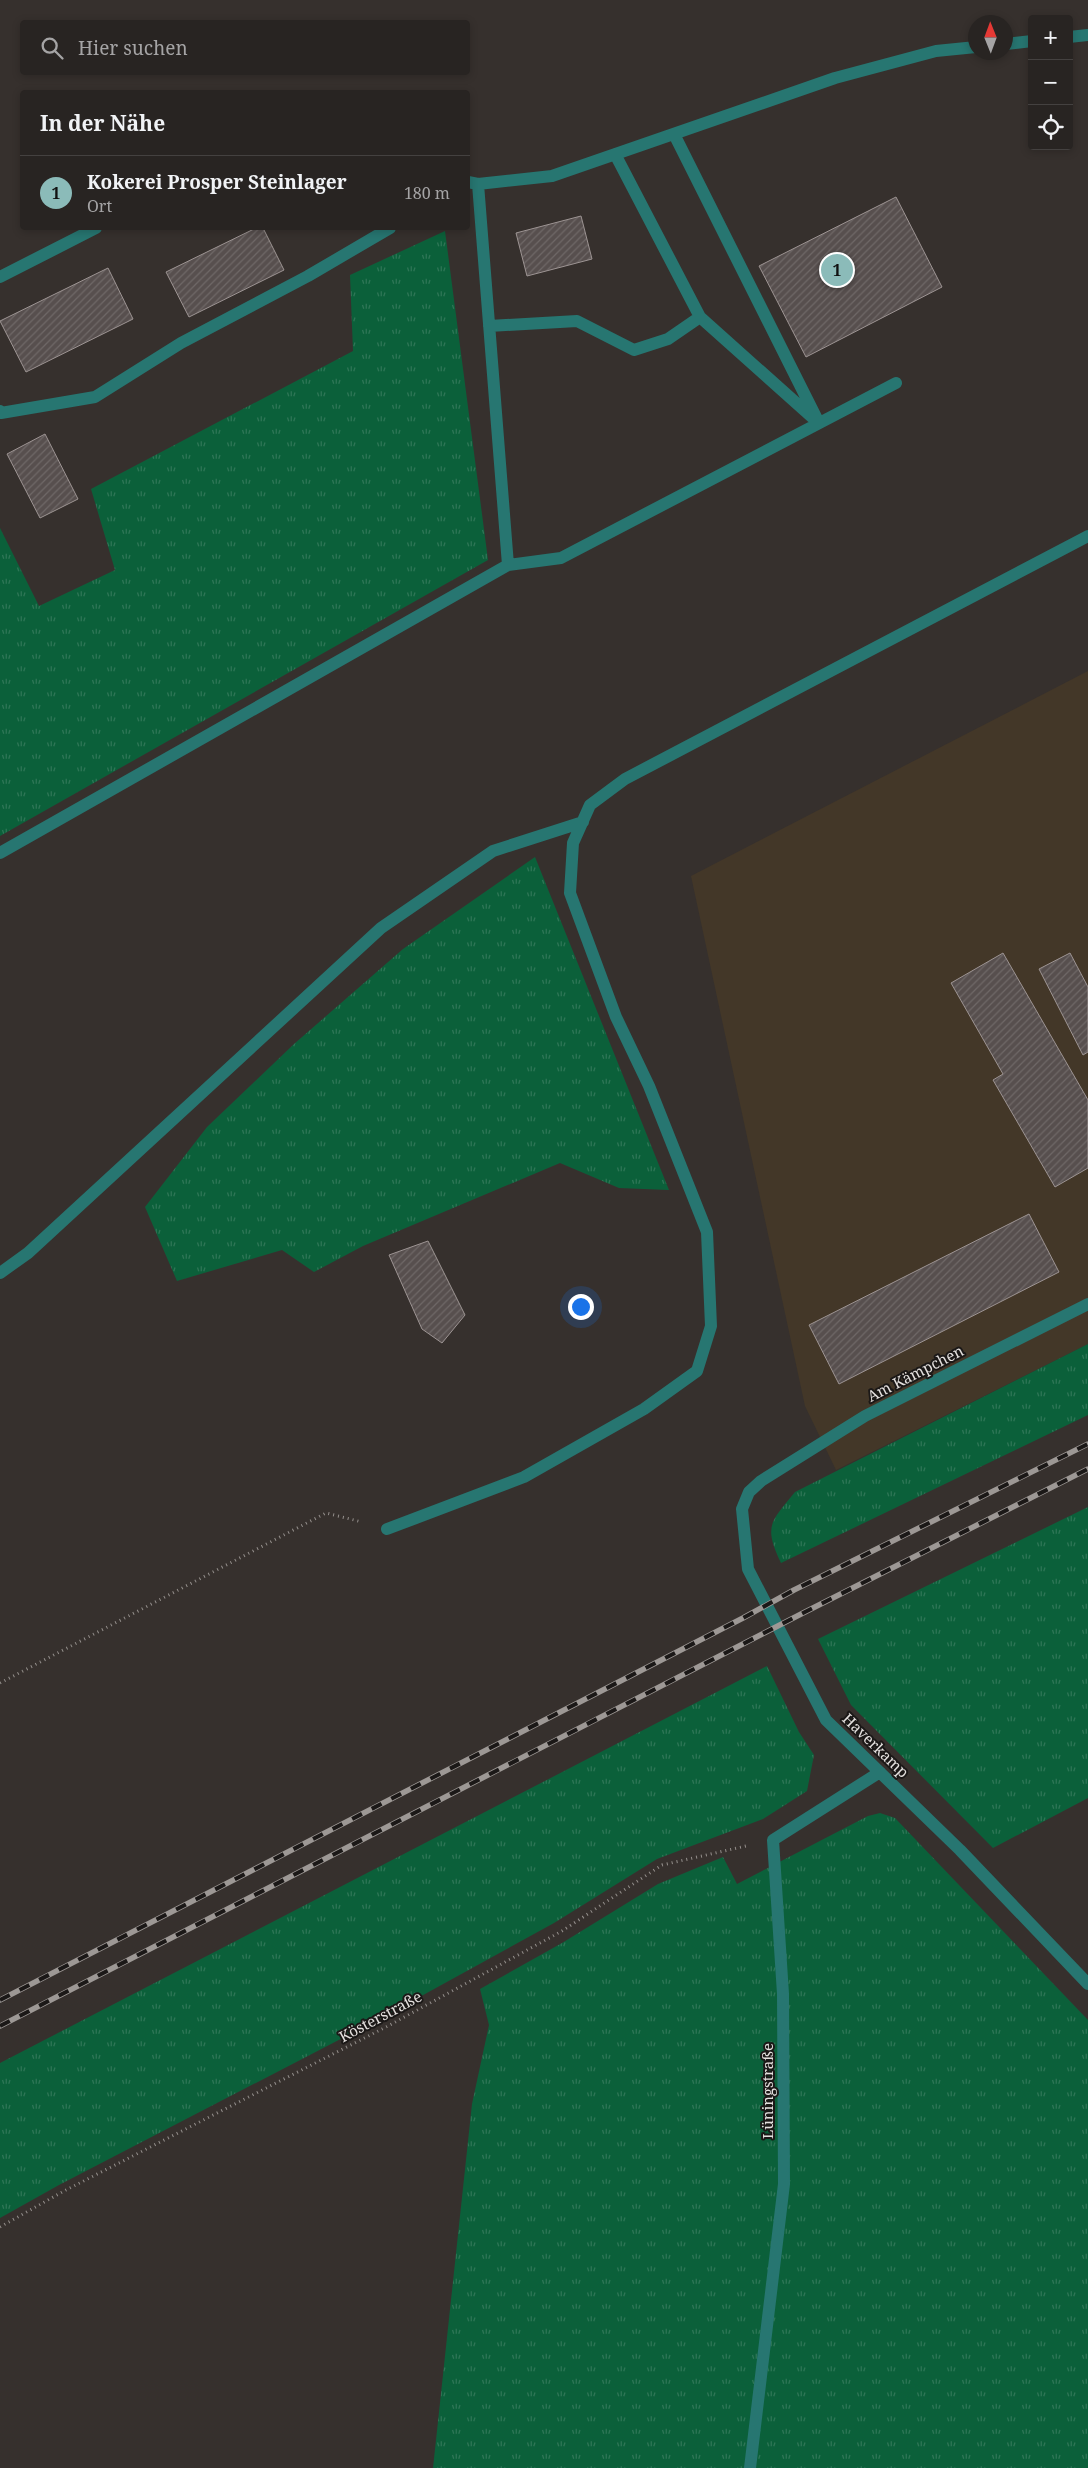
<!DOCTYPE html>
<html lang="de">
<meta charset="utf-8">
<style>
body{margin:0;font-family:"Noto Serif",serif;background:#34302f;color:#f1f3f6}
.controls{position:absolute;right:15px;top:15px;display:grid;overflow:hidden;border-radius:5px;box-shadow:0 2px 8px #0003}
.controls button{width:45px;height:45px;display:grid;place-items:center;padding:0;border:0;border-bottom:1px solid #444140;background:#282422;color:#f1f3f6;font:25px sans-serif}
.compass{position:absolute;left:968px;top:15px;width:45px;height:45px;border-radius:50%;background:#282422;box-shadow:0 2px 8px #0003;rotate:359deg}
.you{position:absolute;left:580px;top:1306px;width:18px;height:18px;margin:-12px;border:4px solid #fff;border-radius:50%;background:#1a73e8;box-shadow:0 0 0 8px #1a73e833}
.badge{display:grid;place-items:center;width:32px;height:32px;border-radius:50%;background:#8bbbb9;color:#111;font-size:16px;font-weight:700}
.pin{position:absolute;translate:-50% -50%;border:2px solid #fff;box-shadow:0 1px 5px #0006}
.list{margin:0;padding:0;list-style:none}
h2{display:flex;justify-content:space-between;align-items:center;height:65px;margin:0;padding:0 20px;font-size:21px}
h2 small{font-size:16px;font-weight:400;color:#a5a4a5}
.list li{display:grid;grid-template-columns:32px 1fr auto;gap:15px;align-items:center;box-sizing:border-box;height:75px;padding:0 20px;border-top:1px solid #444140}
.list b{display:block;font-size:19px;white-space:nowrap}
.list p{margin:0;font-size:16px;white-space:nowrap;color:#a5a4a5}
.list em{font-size:16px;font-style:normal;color:#a5a4a5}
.icon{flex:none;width:28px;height:28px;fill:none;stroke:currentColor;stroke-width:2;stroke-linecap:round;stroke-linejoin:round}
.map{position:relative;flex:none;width:1088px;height:2468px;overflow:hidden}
.search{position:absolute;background:#282422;box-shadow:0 2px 8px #0003;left:20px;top:20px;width:450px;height:55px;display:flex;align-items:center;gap:12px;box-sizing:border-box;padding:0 18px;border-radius:5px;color:#a5a4a5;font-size:19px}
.panel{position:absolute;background:#282422;box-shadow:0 2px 8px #0003;left:20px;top:90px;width:450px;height:140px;border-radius:5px}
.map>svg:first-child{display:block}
.commercial{fill:#433728}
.grass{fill:url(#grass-tufts)}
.building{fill:url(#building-hatch);stroke:#9d9493}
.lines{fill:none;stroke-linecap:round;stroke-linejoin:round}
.path{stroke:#95908d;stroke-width:3;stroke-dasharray:1 4;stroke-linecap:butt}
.minor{stroke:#277671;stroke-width:12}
.rail-casing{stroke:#9d9895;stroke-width:5.5}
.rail{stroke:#1b1817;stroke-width:4;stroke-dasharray:11;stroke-linecap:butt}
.labels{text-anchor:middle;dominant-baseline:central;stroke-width:4;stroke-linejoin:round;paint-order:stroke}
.street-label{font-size:15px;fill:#e4e0de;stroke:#1b1817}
</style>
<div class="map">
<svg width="1088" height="2468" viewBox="0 0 1088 2468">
<defs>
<pattern id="grass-tufts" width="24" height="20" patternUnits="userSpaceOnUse" patternTransform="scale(1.25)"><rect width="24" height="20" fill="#0b603a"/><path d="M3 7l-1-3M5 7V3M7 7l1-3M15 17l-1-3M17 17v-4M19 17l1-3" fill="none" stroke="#2e7656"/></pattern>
<pattern id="building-hatch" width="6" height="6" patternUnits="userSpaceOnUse" patternTransform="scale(1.25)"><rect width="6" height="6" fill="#574f4e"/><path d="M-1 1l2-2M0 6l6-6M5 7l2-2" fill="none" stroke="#6f6867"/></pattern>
</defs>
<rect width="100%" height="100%" fill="#36302d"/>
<path class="commercial" d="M1088,671V1344L836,1470L805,1406L691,876Z"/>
<path class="grass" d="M445,231L488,560L0,836V528L39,606L115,570L91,489L353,351L350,275Z
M535,857L669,1190L619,1188L560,1163L363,1246L314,1272L282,1250L177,1281L145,1207L207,1127L294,1044L403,949Z
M1088,1344V1415L781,1563C763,1525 771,1522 795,1492Z
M1088,1507V1798L993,1848L851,1705L818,1639Z
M767,1666L799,1732L814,1755L807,1791L763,1819L657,1859L554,1923L385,2016L59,2185L0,2218V2063Z
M880,1813L895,1818L1088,2020V2468H433L472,2104L489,2025L480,1989L562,1943L658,1884L723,1857L737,1884L868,1816Z"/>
<path class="building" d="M896,197L942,287L806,357L759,266Z
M581,216L592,259L527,276L516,233Z
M256,228H263L284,270L189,317L166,272Z
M108,268L133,319L26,372L0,321Z
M45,434L78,499L40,518L7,454Z
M1003,953L1088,1100V1168L1055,1187L993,1080L1003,1074L951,983Z
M1070,953L1088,987V1052L1083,1055L1039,969Z
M1029,1214L1059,1272L839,1384L809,1325Z
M428,1241L465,1315L442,1343L422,1329L389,1255Z"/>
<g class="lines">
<path class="path" d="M0,1683L326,1513L362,1522
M0,2227L64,2191L388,2026L562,1931L662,1865L746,1846"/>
<path class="minor" d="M1069,37L1088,35
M1006,44L1032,41
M674,134L819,423
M468,182L478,184L552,176L835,78L936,51L976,47
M0,277L96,228
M700,317L813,418
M489,326L577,321L634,350L668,339L700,317L615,154
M0,411L1,413L95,397L181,343L308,276L390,228
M508,565L561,558L896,383
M0,853L508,565L478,184
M0,1273L28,1253L381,928L493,851L583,822
M1088,1304L865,1416L761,1481L749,1492L742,1509L748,1569L826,1720L960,1850L1088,1984
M387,1529L524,1477L644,1409L697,1371L711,1326L707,1232L649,1086L616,1017L570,893L573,843L590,805L625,779L1088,536
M750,2468L784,2184L783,1994L773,1840L880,1772"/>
<defs>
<path id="rail" d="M0,2000L743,1618L794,1590L1088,1444
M0,2026L805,1612L1088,1469"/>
</defs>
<use href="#rail" class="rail-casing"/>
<use href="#rail" class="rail"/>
</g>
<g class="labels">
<g class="street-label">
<text transform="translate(915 1373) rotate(-27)">Am Kämpchen</text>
<text transform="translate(876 1745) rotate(44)">Haverkamp</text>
<text transform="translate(380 2016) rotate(-28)">Kösterstraße</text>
<text transform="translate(767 2091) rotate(-90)">Lüningstraße</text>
</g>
</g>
</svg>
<div class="controls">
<button>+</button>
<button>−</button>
<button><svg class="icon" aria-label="locate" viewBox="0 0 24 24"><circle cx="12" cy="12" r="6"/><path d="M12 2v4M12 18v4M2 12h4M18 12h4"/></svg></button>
</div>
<svg class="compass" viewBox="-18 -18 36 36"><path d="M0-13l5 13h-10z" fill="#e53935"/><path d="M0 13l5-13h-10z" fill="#a5a4a5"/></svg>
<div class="you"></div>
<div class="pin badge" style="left:837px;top:270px">1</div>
<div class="search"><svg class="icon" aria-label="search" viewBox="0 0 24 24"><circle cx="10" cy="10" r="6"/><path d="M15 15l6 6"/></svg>Hier suchen</div>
<section class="panel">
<h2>In der Nähe<small></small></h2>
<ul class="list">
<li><span class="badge">1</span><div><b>Kokerei Prosper Steinlager</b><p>Ort</p></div><em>180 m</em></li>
</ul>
</section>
</div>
